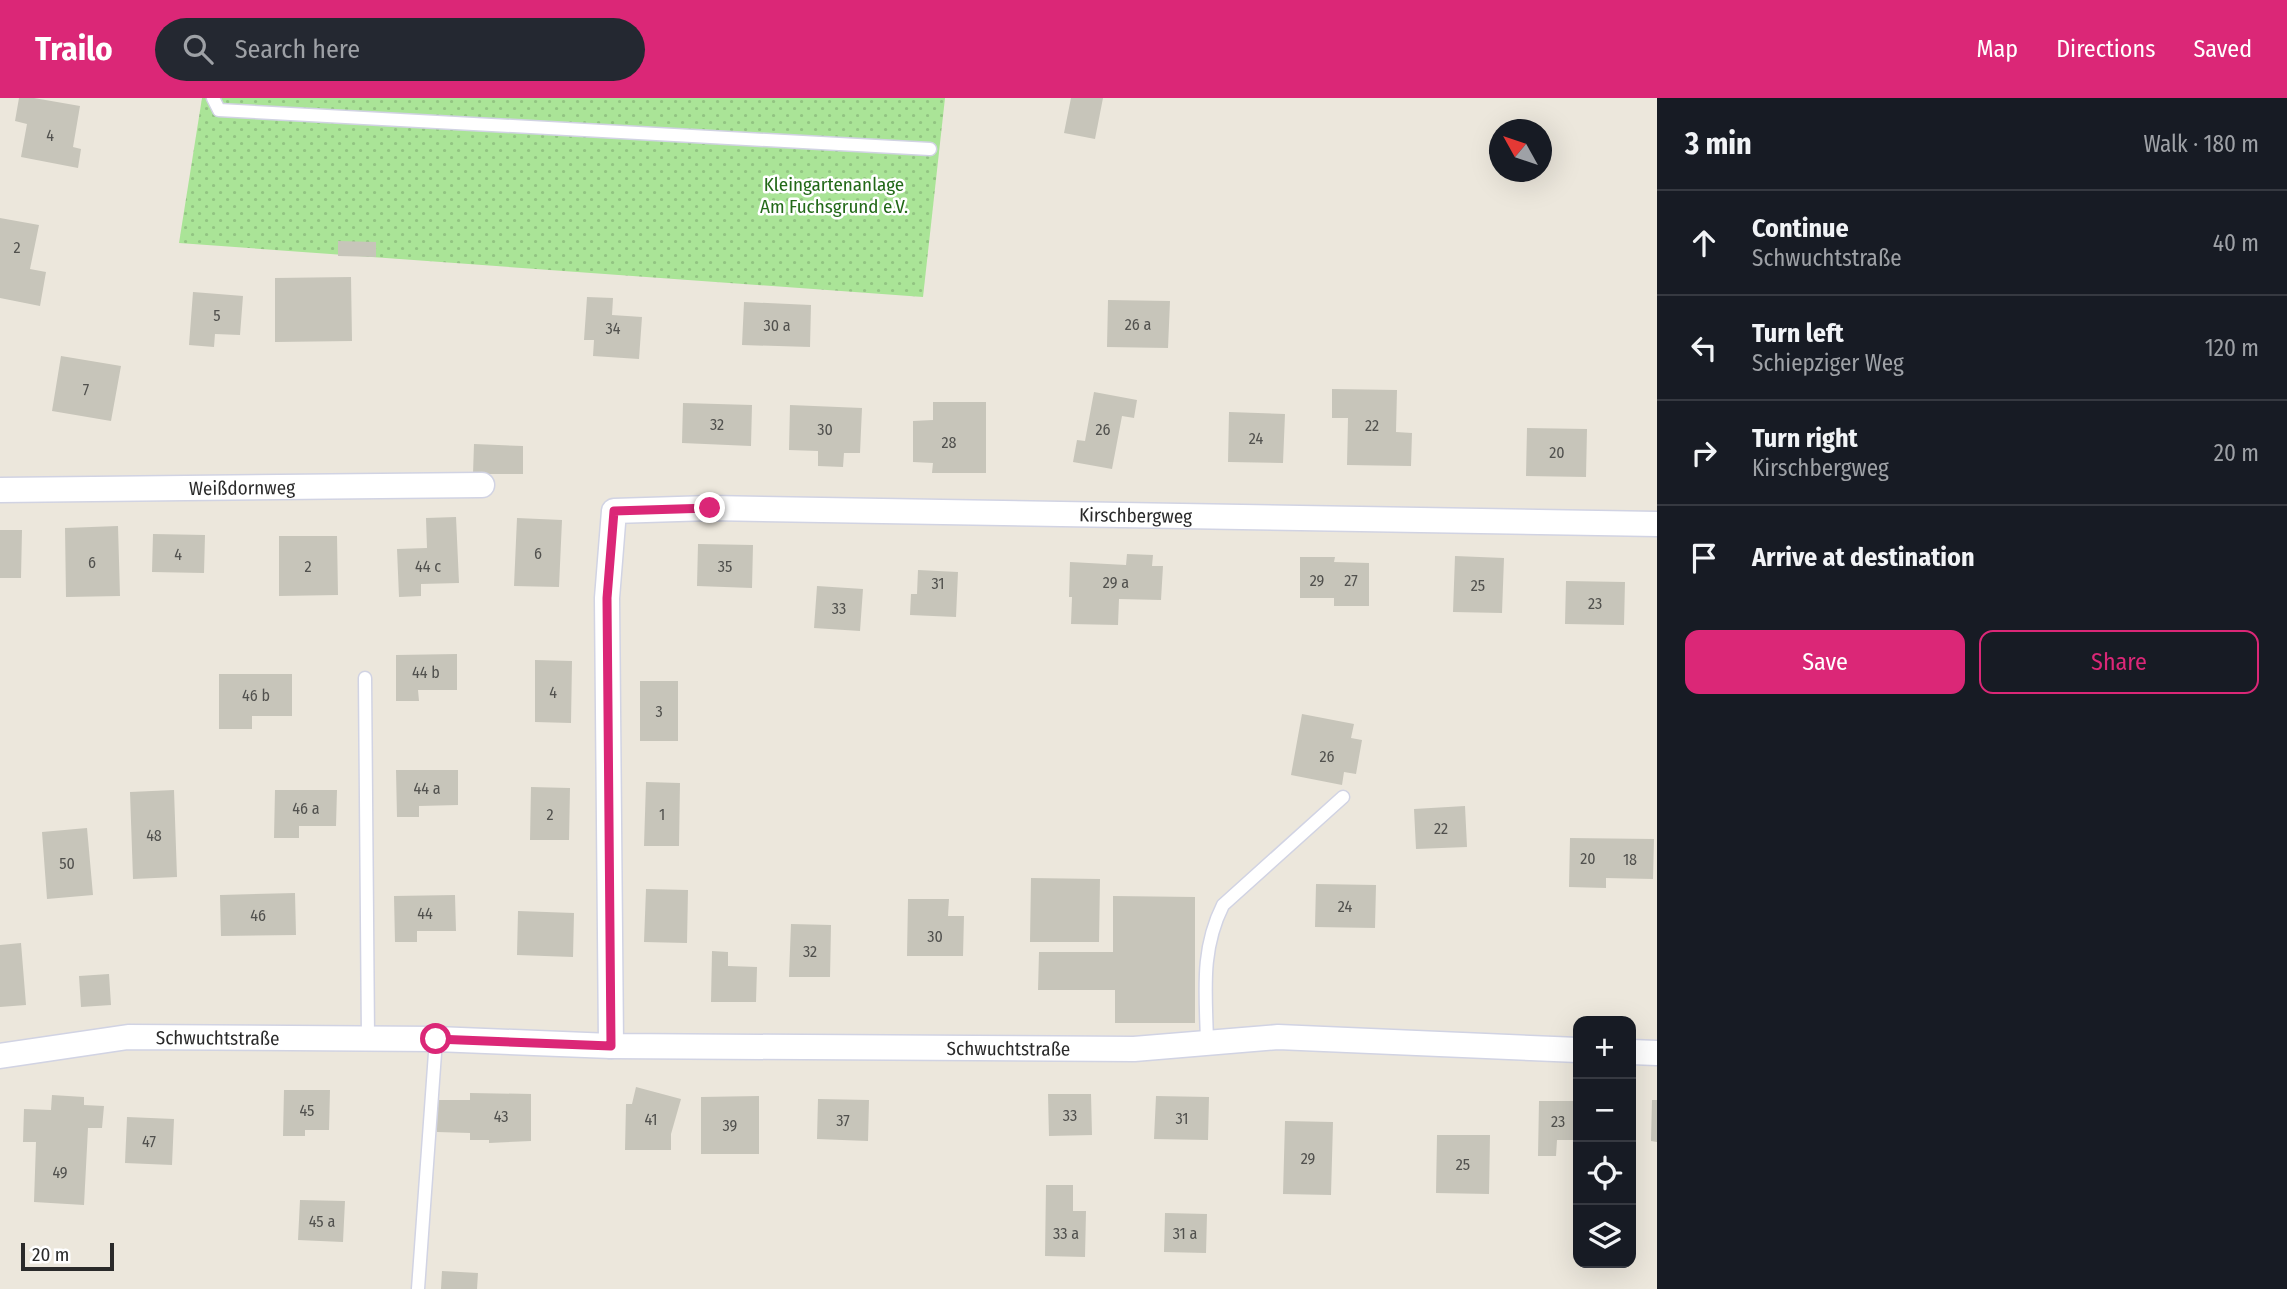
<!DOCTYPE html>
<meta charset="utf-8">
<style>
body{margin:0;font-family:"Fira Sans Condensed",sans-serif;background:#242831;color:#f1f3f6}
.controls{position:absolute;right:21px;bottom:21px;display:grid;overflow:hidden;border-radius:14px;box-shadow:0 7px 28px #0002}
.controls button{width:63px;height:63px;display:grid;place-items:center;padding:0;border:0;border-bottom:2px solid #363941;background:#171b24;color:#f1f3f6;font:35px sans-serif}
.compass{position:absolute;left:1489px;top:21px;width:63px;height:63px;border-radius:50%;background:#171b24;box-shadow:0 7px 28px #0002;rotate:310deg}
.scale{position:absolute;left:21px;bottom:18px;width:93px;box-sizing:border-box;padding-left:7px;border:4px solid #2a2a2a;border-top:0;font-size:19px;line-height:24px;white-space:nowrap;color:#2a2a2a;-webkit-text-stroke:5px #fff;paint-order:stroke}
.stop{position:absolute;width:21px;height:21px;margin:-16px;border:5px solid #db2777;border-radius:50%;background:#fff}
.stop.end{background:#db2777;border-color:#fff;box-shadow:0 2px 7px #0008}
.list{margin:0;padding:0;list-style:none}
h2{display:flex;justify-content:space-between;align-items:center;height:91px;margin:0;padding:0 28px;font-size:30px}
h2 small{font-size:23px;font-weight:400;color:#9ea1a6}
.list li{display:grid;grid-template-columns:46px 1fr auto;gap:21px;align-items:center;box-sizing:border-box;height:105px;padding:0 28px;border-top:2px solid #363941}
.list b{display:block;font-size:26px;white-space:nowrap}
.list p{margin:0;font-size:23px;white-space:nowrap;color:#9ea1a6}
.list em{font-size:23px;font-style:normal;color:#9ea1a6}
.actions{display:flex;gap:14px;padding:21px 28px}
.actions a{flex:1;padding:16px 0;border:2px solid #db2777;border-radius:14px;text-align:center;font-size:24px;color:#db2777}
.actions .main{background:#db2777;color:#fff}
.icon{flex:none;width:38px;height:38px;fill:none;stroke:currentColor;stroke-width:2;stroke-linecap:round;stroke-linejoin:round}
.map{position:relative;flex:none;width:1657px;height:1191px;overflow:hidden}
header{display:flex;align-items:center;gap:42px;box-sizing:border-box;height:98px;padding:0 35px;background:#db2777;color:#fff}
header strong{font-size:33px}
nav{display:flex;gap:38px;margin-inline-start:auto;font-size:24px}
.search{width:490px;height:63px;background:#242831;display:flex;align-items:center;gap:18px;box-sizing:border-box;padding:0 24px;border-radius:38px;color:#9ea1a6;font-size:26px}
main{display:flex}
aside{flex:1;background:#171b24}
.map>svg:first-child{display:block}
.grass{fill:url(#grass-dots)}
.building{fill:#c7c5ba}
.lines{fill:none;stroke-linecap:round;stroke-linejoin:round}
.service-casing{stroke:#d1d3e3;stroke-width:15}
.minor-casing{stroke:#d1d3e3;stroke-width:27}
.service{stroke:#fff;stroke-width:12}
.minor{stroke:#fff;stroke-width:24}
.route{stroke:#db2777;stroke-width:9}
.labels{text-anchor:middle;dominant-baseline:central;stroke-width:5;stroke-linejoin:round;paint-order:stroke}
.number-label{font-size:16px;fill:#51514e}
.park-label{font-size:19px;fill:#226918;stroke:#fff}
.street-label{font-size:19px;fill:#2a2a2a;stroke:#fff}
</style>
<header>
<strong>Trailo</strong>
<div class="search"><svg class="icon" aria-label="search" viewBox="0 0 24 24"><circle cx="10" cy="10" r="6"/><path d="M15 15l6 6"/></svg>Search here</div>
<nav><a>Map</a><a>Directions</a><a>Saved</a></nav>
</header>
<main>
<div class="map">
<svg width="1657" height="1191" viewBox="0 0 1657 1191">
<defs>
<pattern id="grass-dots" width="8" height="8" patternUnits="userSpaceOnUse" patternTransform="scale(1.75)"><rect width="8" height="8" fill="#aae497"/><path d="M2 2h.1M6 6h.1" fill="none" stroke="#92c482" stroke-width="1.8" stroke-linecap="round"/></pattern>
</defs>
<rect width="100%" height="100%" fill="#ece7dc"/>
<path class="grass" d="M202,0H945L923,199L179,145Z"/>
<path class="building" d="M19,0H34L80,8L73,49L81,51L78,70L21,59L27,26L15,23Z
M1071,0H1103L1095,41L1064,35Z
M0,120L39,127L30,171L46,174L40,208L0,200Z
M338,143L376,144V159L338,158Z
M351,179L352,243L275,244V180Z
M193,194L243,198L240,237L215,236L214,249L189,247Z
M587,199L613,200L612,217L642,219L639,261L593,258L594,242H584Z
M1108,202L1170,203L1168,250L1107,249Z
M744,204L811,207L810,249L742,247Z
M61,258L121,268L111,323L52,313Z
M1332,291L1397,292L1396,334L1412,335L1411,368L1347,367L1348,320H1332Z
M1094,294L1137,302L1134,320L1122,318L1112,371L1073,364L1077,342L1085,343Z
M933,304H986V375H932L933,365L913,364V323L933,322Z
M683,305L752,307L751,348L682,345Z
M790,307L862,310L860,355H844L843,369L818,368V353L789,352Z
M1229,314L1285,316L1283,365L1228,364Z
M1527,330L1587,331L1586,379L1526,378Z
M474,346L523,348V376H473Z
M456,419L459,485L421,486V498L399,499L397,451L427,450L426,420Z
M517,420L562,422L559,489L514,488Z
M118,428L120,498L66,499L65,430Z
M0,432H22L21,480H0Z
M153,436L205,437L204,475L152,474Z
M279,438H337L338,497L279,498Z
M698,446L753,447L752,490L697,488Z
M1127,456L1153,457L1152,468H1163L1161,502L1119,501L1118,527L1071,526L1072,499H1069L1070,464L1126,467Z
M1455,458L1504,460L1502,515L1453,514Z
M1300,459H1335L1334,464L1369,465V508H1334V500H1300Z
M918,472L958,474L956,519L910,517L911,496H917Z
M1566,483L1625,484L1624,527L1565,526Z
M817,488L863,491L860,533L814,530Z
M457,556V592H418L419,603H396V557Z
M535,562L572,563L571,625L535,624Z
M219,576H292V618H252V631H219Z
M640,583H678V643H640Z
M1302,616L1354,626L1351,640L1362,642L1356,676L1344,674L1342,687L1291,677Z
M396,672H458V707L419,708V719H397Z
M646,684L680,685L679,748H644Z
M531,689L570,690L569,742H530Z
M174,692L177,779L133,781L130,694Z
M275,692H337L336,728H299V740H274Z
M1465,708L1467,749L1416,751L1414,711Z
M87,730L93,797L47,801L42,734Z
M1570,740L1654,741L1653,781L1606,780V790L1569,789Z
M1031,780L1100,781L1099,844H1030Z
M1316,786L1376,787L1375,830L1315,829Z
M646,791L688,792L687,845L644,844Z
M295,795L296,837L221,838L220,797Z
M455,797L456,833H417V844H395L394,798Z
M1113,798L1195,799V925H1115V892H1038L1039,854H1113Z
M908,801H949L948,818H964L963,858H907Z
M518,813L574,815L573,859L517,857Z
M791,826L831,827L830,879H789Z
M21,845L26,907L0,909V847Z
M712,853L728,854V868L757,869L756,904H711Z
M109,876L111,907L81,909L79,878Z
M636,989L681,1001L671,1036V1052H625L626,1006H632Z
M284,992H330L329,1032H305V1038H283Z
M470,995L531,996V1043L489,1045V1042H470V1035L437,1034V1002H470Z
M1048,996H1091L1092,1037L1049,1038Z
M52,997L84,999V1007L104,1008L102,1030H88L84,1107L34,1104L36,1044H23L24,1011L51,1012Z
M759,998V1056H701V999Z
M1156,998L1209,999L1208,1042L1154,1041Z
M818,1001L869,1002L868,1043L817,1041Z
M1652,1002H1657V1044L1651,1043Z
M1539,1003H1578V1042H1557L1556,1058H1538Z
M127,1019L174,1021L172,1067L125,1065Z
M1285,1023L1333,1024L1331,1097L1283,1096Z
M1437,1037H1490L1489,1096L1436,1095Z
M1046,1087H1073V1113H1086L1085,1159L1045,1158Z
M300,1102L345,1103L343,1144L298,1142Z
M1165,1115L1207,1116L1206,1155L1164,1154Z
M442,1173L478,1175L477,1191H441Z"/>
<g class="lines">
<defs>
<path id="service" d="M213,0L219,12L930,51
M365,580L368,941
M1207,945C1206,895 1200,853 1223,807L1343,699
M418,1191L436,941"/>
<g id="minor">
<path id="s1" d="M0,392L482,387"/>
<path id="s2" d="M611,948L607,500L614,413L710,410L1657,426"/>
<path d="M1631,954L1657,955"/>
<path id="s3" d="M0,958L128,939L436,941L611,948L1134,951L1278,939L1578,952"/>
</g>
</defs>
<use href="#service" class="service-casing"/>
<use href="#minor" class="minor-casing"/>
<use href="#service" class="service"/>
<use href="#minor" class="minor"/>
</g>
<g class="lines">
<path class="route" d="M436,941L611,948L607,500L614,413L710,410"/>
</g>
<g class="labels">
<g class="number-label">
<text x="50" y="37">4</text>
<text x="17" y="149">2</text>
<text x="217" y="217">5</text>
<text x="1138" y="226">26 a</text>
<text x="777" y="227">30 a</text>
<text x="613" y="230">34</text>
<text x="86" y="291">7</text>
<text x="717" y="326">32</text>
<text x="1372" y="327">22</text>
<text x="825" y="331">30</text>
<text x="1103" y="331">26</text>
<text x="1256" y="340">24</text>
<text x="949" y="344">28</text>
<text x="1557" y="354">20</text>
<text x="538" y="455">6</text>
<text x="178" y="456">4</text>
<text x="92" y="464">6</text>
<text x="308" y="468">2</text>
<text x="428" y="468">44 c</text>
<text x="725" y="468">35</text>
<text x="1317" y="482">29</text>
<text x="1351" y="482">27</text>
<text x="1116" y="484">29 a</text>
<text x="938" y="485">31</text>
<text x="1478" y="487">25</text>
<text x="1595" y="505">23</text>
<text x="839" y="510">33</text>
<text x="426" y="574">44 b</text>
<text x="553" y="594">4</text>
<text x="256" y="597">46 b</text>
<text x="659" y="613">3</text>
<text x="1327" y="658">26</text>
<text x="427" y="690">44 a</text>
<text x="306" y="710">46 a</text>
<text x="550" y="716">2</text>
<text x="662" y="716">1</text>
<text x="1441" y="730">22</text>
<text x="154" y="737">48</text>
<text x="1588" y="760">20</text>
<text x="1630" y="761">18</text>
<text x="67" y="765">50</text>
<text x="1345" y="808">24</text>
<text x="425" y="815">44</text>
<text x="258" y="817">46</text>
<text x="935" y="838">30</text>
<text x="810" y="853">32</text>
<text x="307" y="1012">45</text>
<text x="1070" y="1017">33</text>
<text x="501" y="1018">43</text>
<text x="1182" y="1020">31</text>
<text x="651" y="1021">41</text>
<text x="843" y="1022">37</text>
<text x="1558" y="1023">23</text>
<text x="730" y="1027">39</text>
<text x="149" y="1043">47</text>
<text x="1308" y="1060">29</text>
<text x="1463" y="1066">25</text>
<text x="60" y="1074">49</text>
<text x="322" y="1123">45 a</text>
<text x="1066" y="1135">33 a</text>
<text x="1185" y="1135">31 a</text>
</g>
<g class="park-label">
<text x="834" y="86">Kleingartenanlage<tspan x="834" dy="22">Am Fuchsgrund e.V.</tspan></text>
</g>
<g class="street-label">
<text stroke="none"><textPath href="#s1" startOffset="242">Weißdornweg</textPath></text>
<text stroke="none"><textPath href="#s2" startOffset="1057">Kirschbergweg</textPath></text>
<text stroke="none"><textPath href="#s3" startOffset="219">Schwuchtstraße</textPath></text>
<text stroke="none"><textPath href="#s3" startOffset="1010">Schwuchtstraße</textPath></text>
</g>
</g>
</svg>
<div class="controls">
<button>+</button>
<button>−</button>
<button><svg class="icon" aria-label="locate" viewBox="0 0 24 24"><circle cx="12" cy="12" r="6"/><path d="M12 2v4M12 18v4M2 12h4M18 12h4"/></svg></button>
<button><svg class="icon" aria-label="layers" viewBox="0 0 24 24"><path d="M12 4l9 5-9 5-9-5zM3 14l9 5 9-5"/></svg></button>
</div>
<svg class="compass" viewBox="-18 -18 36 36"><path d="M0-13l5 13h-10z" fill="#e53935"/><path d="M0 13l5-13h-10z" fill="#9ea1a6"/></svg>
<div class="scale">20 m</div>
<div class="stop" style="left:436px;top:941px"></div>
<div class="stop end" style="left:710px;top:410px"></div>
</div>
<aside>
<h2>3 min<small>Walk · 180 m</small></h2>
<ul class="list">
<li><svg class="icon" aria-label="ahead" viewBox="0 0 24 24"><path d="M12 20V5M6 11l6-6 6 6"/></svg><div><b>Continue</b><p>Schwuchtstraße</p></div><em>40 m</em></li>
<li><svg class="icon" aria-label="left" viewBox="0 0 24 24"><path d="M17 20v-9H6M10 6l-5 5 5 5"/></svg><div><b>Turn left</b><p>Schiepziger Weg</p></div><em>120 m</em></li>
<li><svg class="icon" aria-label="right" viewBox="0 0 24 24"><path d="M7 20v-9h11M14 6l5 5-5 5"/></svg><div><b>Turn right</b><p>Kirschbergweg</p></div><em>20 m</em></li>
<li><svg class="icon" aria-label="arrive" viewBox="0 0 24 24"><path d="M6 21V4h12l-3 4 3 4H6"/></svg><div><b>Arrive at destination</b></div></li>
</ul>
<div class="actions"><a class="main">Save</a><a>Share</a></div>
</aside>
</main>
